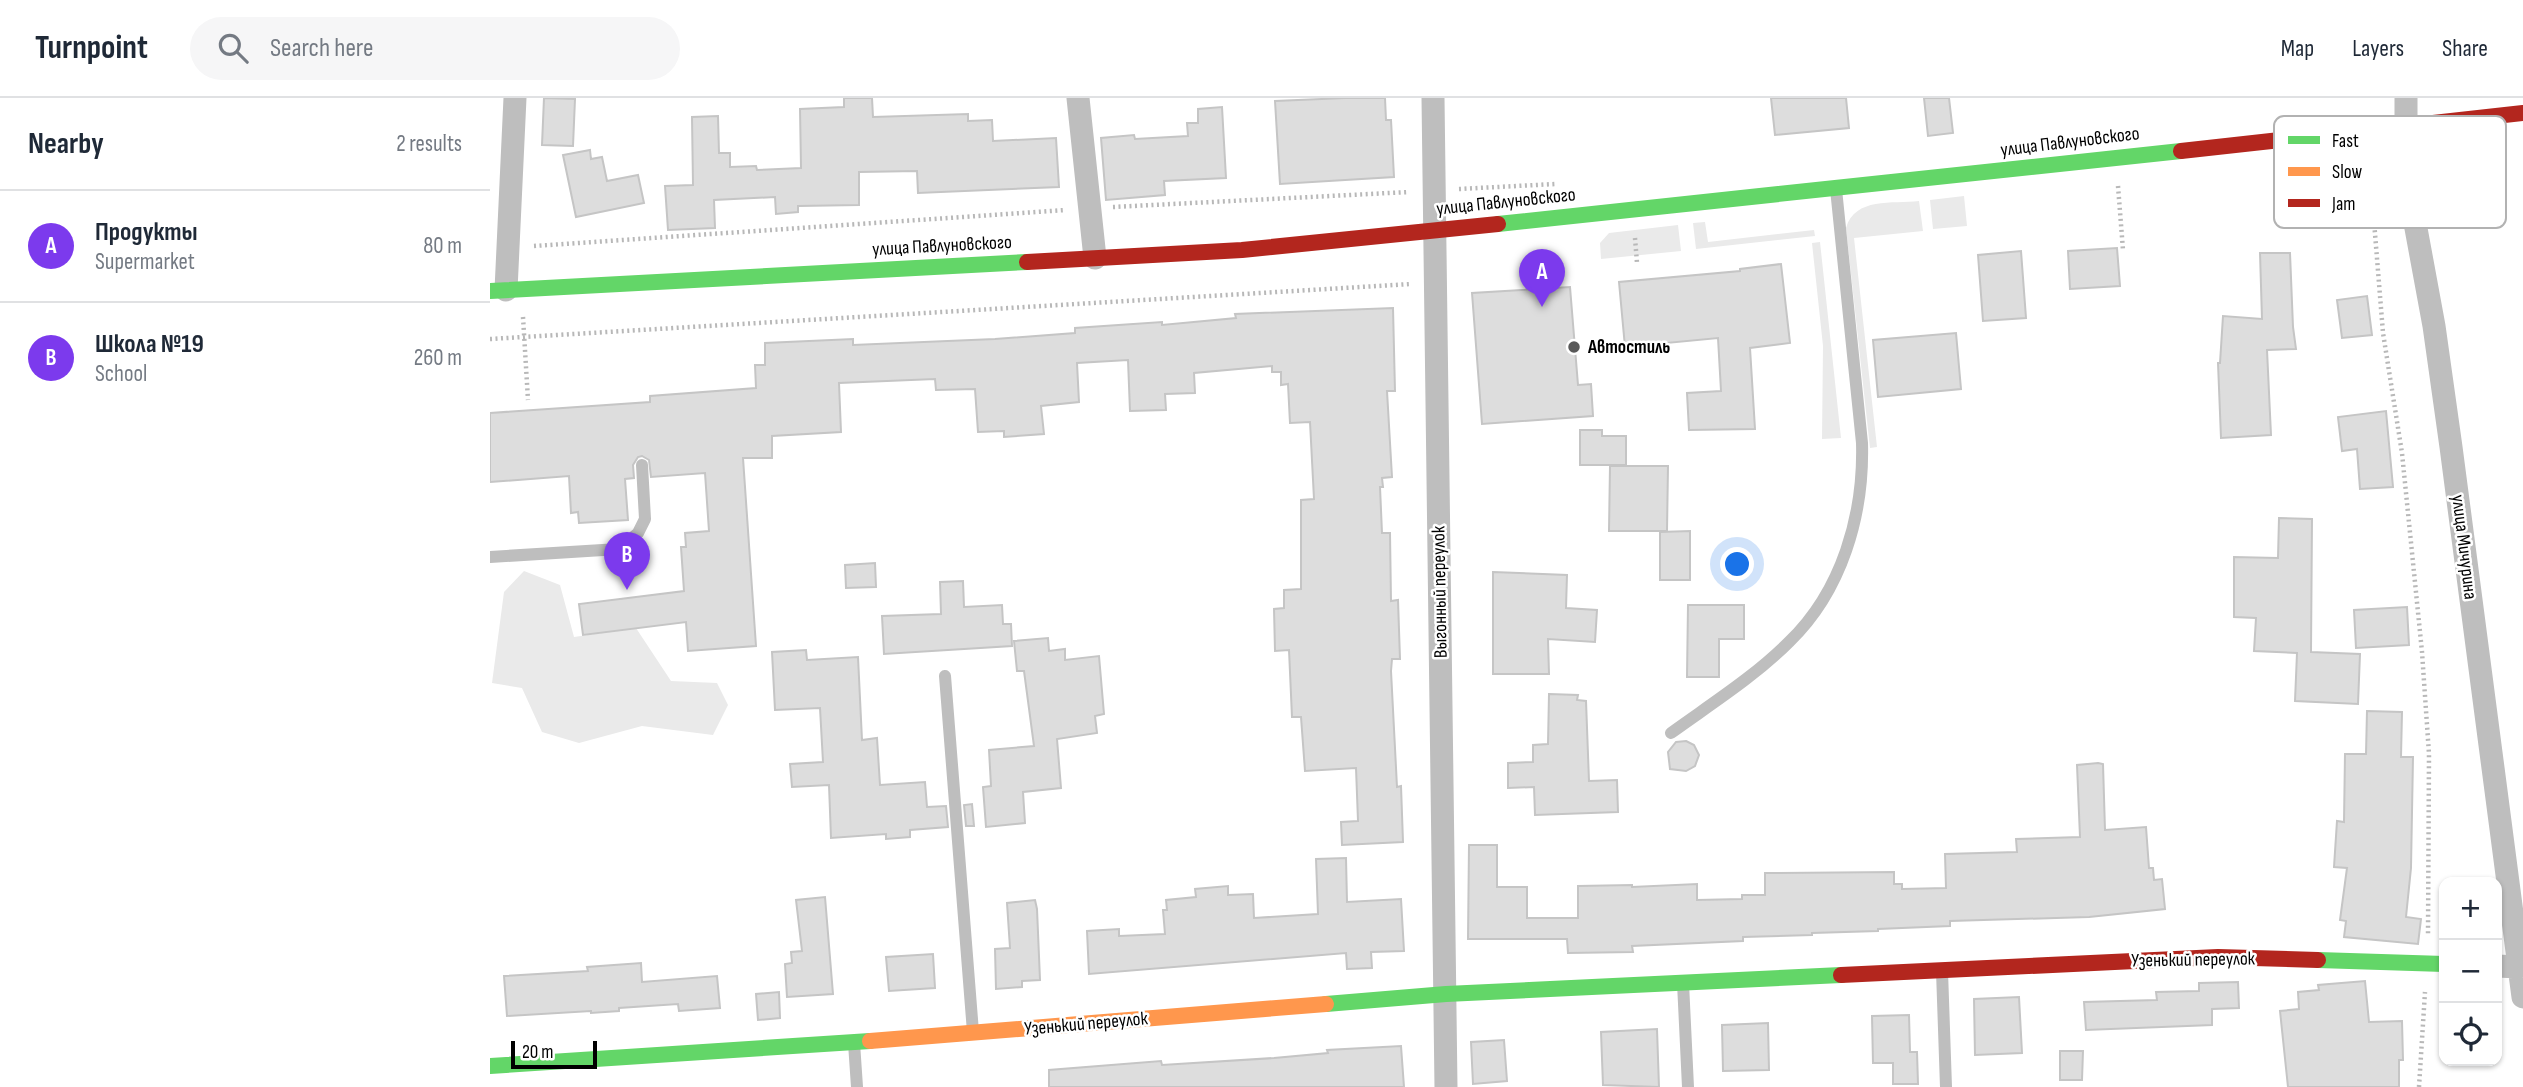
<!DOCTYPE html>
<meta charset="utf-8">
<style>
body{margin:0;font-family:"Sofia Sans Condensed",sans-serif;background:#f6f6f7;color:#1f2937}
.controls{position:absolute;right:21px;bottom:21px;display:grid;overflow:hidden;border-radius:14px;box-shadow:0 2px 5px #0004}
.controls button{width:63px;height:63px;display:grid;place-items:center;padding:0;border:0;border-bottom:2px solid #e0e1e3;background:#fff;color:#1f2937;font:35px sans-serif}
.scale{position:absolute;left:21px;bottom:18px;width:86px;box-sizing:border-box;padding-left:7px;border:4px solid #000;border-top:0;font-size:19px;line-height:24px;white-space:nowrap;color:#000;-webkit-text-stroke:5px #fff;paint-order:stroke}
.you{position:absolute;left:1248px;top:467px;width:24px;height:24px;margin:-18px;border:5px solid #fff;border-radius:50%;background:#1a73e8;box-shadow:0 0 0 10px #1a73e833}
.badge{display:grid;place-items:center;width:46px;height:46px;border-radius:50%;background:#7c3aed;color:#fff;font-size:23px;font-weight:700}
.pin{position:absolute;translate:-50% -58px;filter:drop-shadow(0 2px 4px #0008)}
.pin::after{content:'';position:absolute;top:37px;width:24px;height:21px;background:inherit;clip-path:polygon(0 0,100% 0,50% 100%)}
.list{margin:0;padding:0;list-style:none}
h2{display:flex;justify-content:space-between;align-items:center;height:91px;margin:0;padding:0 28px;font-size:30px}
h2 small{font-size:23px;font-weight:400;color:#747a83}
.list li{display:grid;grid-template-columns:46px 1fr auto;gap:21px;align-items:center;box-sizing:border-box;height:112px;padding:0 28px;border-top:2px solid #e0e1e3}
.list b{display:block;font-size:26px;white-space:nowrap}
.list p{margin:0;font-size:23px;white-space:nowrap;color:#747a83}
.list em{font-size:23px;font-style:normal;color:#747a83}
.icon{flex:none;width:38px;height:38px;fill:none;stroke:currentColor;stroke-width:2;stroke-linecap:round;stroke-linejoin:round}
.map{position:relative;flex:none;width:2033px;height:989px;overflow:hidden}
header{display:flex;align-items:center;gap:42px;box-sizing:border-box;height:98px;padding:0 35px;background:#fff;border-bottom:2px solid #e0e1e3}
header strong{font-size:33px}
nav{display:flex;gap:38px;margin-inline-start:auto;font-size:24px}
.search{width:490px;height:63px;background:#f6f6f7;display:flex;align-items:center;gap:18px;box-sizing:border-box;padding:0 24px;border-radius:38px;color:#747a83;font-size:26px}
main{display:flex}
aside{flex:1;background:#fff}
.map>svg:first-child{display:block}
.green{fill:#eaeaea}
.building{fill:#ddd;stroke:#c5c5c5;stroke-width:2}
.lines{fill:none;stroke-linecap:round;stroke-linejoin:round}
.path{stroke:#b8b8b8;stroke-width:4.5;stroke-dasharray:2 3.5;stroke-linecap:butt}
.lane{stroke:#bebebe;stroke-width:12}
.street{stroke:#bebebe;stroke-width:23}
.fast{stroke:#63d668;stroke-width:16}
.slow{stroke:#ff974d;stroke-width:16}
.jam{stroke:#b3261e;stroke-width:16}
.poi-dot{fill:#595959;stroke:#fff;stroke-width:2.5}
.labels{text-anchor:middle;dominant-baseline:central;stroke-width:5;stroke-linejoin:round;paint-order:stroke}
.street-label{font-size:19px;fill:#000;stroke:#fff}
.poi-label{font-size:19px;font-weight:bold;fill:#000;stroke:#fff;text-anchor:start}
.key{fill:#fff;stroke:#b2b2b2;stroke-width:2}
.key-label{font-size:19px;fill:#000}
</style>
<header>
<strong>Turnpoint</strong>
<div class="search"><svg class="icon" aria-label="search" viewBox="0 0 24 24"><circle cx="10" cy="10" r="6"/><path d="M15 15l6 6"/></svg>Search here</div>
<nav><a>Map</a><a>Layers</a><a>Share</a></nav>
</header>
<main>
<aside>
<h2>Nearby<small>2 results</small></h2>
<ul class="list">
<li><span class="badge">A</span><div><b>Продукты</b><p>Supermarket</p></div><em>80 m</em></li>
<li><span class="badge">B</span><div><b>Школа №19</b><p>School</p></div><em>260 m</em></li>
</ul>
</aside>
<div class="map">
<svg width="2033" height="989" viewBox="0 0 2033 989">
<rect width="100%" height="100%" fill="#fff"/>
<path class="green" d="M1474,98L1477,128L1443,131L1440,102Z
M1429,103L1433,133L1364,140L1387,349L1380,350L1356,130C1365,99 1402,106 1429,103Z
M1215,124L1218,144L1324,132L1325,138L1206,151L1203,125Z
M1188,127L1191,153L1111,161L1110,145L1119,135Z
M1330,144L1351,340L1332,341L1333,248L1322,145Z
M34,473L70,487L84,539L146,530L181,583L227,585L238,607L223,637L152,628L89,645L52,634L32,590L2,585L14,494Z"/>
<path class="building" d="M54,0L85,1L83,48L52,47Z
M354,0H382L383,19L478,16V23L502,22L503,43L566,40L569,89L428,95L427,73L369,74V107L308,108V114L286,116L285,99L224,102L225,130L178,132L175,88L203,87L202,19L228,18L229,55H240V69L266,68L267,72L311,70L310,11L354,9Z
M855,0H895L896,22H901L904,79L790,86L785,3Z
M1281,0H1356L1359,30L1285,37Z
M1434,0H1459L1463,35L1438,38Z
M732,9L736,80L674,83L675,97L616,102L611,40L644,37L645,41L698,38L697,25H708V11Z
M100,52L101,61L112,59L117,83L148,77L154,105L86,119L73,57Z
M1627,150L1630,188L1580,191L1578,153Z
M1531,153L1536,220L1493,223L1488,157Z
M1770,155H1800L1803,229L1806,251L1777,252L1781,337L1731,340L1728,265H1730L1733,218L1772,221Z
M1291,166L1300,245L1260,250L1265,331L1199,332L1197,295L1231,293L1228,240L1135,249L1129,184L1250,173V171Z
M1080,189L1088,287L1101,286L1103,318L992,326L982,195Z
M1877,198L1882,237L1852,240L1847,202Z
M903,210L905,293H897L902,379L892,380L893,389H890L892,435H900L901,503L908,502L910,561H902L901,573L907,689L911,688L913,744L852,747L851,724L868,723L866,670L815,673L811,619H802L799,552L785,553L784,511L794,510V492L811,491V402L824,401L820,324L800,325L798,286L791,287V274H782V268L704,275L705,295L675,296L676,312L640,313L638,262L587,265L589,304L551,308L554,336L514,339V333L488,334L485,291L446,292L445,281L349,285L351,334L282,338V360H253L266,548L198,553L196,524L93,537L89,506L194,493L191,449H196L195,435L219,433L215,375L161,379L159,362L152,358L148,359L143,367L144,380L135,381L138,422L89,425L88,414L81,415L79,378L0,384V315L160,304V298L266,290L265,267H275V245L363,241V247L505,241L585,235V230L672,224V227L746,220L745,216Z
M1466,235L1471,291L1388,299L1383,242Z
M1896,313L1903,389L1870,391L1867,351L1852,353L1848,319Z
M1090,332H1112V338H1136V367H1090Z
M1120,368H1178L1177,433H1119Z
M1789,420L1822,421L1821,554L1870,556L1868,606L1805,603L1807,555L1764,553L1766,520L1744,519V459L1788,460Z
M1200,433V482H1170V434Z
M385,465L386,489L356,490L355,467Z
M1003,474L1077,477L1076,510L1107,512L1105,544L1058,541L1059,576H1003Z
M473,483L474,509L512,507L513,526H521L522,548L394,556L392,518L451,516L450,484Z
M1198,507H1254V541H1229V579H1197Z
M1917,509L1919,547L1866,550L1864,512Z
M558,540L559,553L575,551V562L609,558L614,616L605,618L607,635L567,641L571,690L533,694L535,725L496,729L493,689L501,688L499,652L544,648L534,573H527L524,543Z
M316,552L317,562L368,559L372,642L387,640L390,687L435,684L437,709L456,708L458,729L420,732V739L396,741V736L341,740L339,687L302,689L300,666L333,664L330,610L285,612L282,554Z
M1059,596L1088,597L1087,602L1096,603L1099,683L1127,682L1128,714L1045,717L1044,689L1018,690V665L1043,664V647L1058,646Z
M1877,613L1912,614L1911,659H1923L1921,770L1916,819L1931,821L1928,846L1854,839L1856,823L1850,822L1857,770L1844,769L1847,723L1854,724L1855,656H1876Z
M1196,643L1204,647L1209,657L1205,668L1196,673L1180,671L1178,654L1186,644Z
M1608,665L1613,666L1615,732L1656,729L1659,770H1663L1664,782L1672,781L1675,811L1599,819L1460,823V828L1388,831V833L1322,835V837L1253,839V843L1142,848L1143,854L1078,855L1077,841H978L979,747H1007V789H1037V820H1088V788L1142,787V789L1207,786V802L1252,801V797H1275V775L1404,774V786H1412V791L1456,790L1455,756L1527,754L1526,741L1590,739L1587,667Z
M482,706L484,728H476L474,707Z
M856,760L857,804L911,801L914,853L881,854L882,870L857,871L856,855L599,876L597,833L629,831V838L675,836L673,812H677L676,802L706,799L705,791L738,788V797L763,796L764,820L828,816L826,761Z
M335,799L343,896L297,899L295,866L302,865L301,854L312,853L306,802Z
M545,802L547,811L550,882L532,883V889L506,891L505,851L520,850L517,805Z
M443,856L445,890L399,893L396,859Z
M151,865L152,884L227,878L230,910L189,913L188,906L129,910V913L101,915V913L17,918L14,878L98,873L97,869Z
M1875,883L1879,924L1912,923L1913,962H1909V989H1798L1790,913L1809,911L1808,894L1829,892L1828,887Z
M1748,884L1749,910L1722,911V927L1596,932L1594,904L1667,902L1666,894L1709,893V885Z
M289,894L290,920L268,922L266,896Z
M1529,899L1532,955L1485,957L1484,901Z
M1419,917L1420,954H1427L1428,986H1403V965H1383L1382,918Z
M1278,925L1279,972L1233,973L1232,927Z
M1167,931L1169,989L1113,987L1111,934Z
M1014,942L1017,983L983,986L981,944Z
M911,948L914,989H559V972L671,963L672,967L784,960L838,955L837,952Z
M1570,953H1593L1592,982H1570Z"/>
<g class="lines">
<path class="path" d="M1879,61L1893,235L1912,355L1932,554L1939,656L1938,837
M1628,88L1633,152
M969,91L1065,86
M623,109L919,94
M1145,140L1147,165
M44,148L576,112
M33,219L38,302
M0,241L921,186
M1929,989L1935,894"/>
<path class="lane" d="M0,459L129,451L148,435L155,421L152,367
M455,578L483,934
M1181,635C1221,606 1264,579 1299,544C1352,493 1374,417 1372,345L1346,91
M1452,873L1456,989
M1193,885L1198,989
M364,945L367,989"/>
<path class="street" d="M588,0L605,160
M943,0L956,989
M1916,0V29L1925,125L1944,228L1961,349L2033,899
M16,192L25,0
M2007,868L2029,869"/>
<path class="fast" d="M1008,126L1691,53
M0,193L537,164
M1828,862L1954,866
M836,906L956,896L1351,877
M0,968L380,943"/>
<path class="slow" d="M380,943L836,906"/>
<path class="jam" d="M1691,53L2033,15
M537,164L752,152L1008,126
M1351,877L1728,859L1828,862"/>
</g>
<circle class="poi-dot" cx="1084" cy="249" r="7"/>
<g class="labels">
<g class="street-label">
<text transform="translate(1580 44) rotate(-7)">улица Павлуновского</text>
<text transform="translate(1016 104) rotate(-6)">улица Павлуновского</text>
<text transform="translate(452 148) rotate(-3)">улица Павлуновского</text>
<text transform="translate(1974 449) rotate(83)">улица Мичурина</text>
<text transform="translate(950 494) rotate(-91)">Выгонный переулок</text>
<text transform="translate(1703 862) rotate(-1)">Узенький переулок</text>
<text transform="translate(596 926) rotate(-5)">Узенький переулок</text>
</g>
<g class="poi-label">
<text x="1098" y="249">Автостиль</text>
</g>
</g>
<rect x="1784" y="18" width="232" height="112" rx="10" class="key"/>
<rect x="1798" y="38" width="32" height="8" fill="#63d668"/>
<rect x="1798" y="69" width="32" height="9" fill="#ff974d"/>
<rect x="1798" y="101" width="32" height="8" fill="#b3261e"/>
<g class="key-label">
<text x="1842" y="49">Fast</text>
<text x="1842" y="80">Slow</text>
<text x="1842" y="112">Jam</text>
</g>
</svg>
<div class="controls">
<button>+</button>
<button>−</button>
<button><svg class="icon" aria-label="locate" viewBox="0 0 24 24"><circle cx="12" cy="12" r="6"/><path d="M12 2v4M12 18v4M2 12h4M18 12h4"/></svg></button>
</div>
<div class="scale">20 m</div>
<div class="you"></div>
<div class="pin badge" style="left:1052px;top:209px">A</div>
<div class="pin badge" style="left:137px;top:492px">B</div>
</div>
</main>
